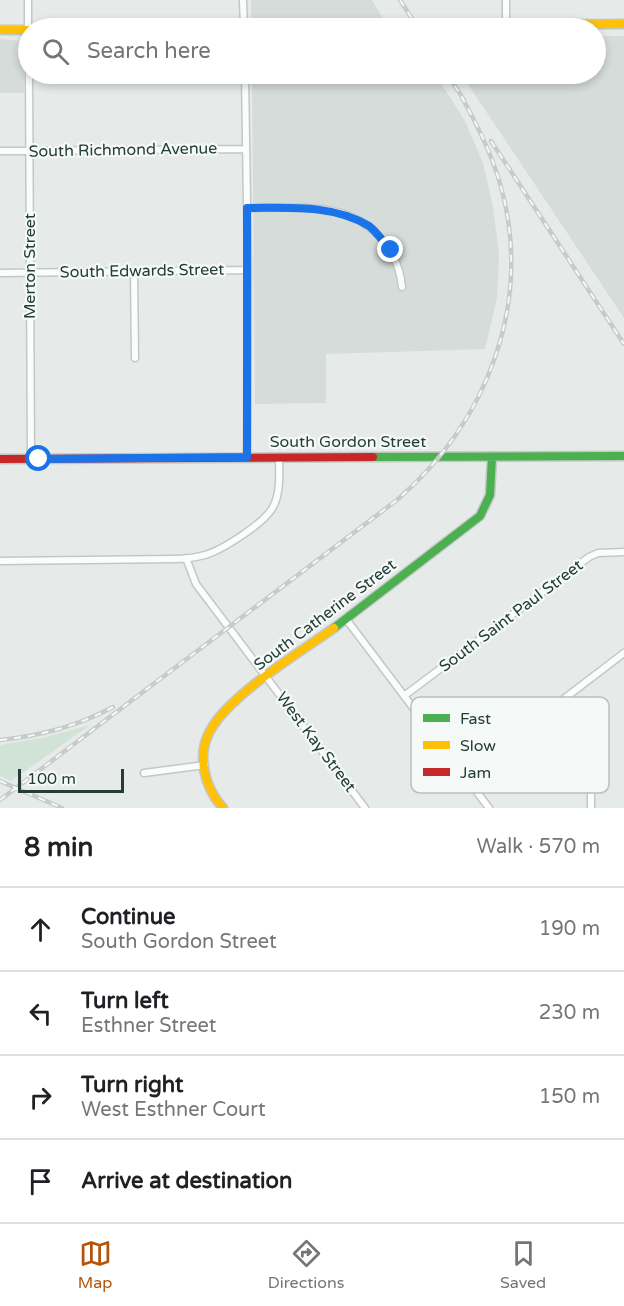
<!DOCTYPE html>
<meta charset="utf-8">
<style>
body{margin:0;font-family:"Varela Round",sans-serif;background:#f2f2f2;color:#202124}
.scale{position:absolute;left:18px;bottom:15px;width:106px;box-sizing:border-box;padding-left:6px;border:3px solid #253d38;border-top:0;font-size:16px;line-height:21px;white-space:nowrap;color:#253d38;-webkit-text-stroke:4px #f5f9f7;paint-order:stroke}
.stop{position:absolute;width:18px;height:18px;margin:-14px;border:4px solid #1a73e8;border-radius:50%;background:#fff}
.stop.end{background:#1a73e8;border-color:#fff;box-shadow:0 2px 6px #0008}
.list{margin:0;padding:0;list-style:none}
h2{display:flex;justify-content:space-between;align-items:center;height:78px;margin:0;padding:0 24px;font-size:26px}
h2 small{font-size:20px;font-weight:400;color:#757577}
.list li{display:grid;grid-template-columns:39px 1fr auto;gap:18px;align-items:center;box-sizing:border-box;height:84px;padding:0 24px;border-top:2px solid #e0e0e0}
.list b{display:block;font-size:22px;white-space:nowrap}
.list p{margin:0;font-size:20px;white-space:nowrap;color:#757577}
.list em{font-size:20px;font-style:normal;color:#757577}
.icon{flex:none;width:33px;height:33px;fill:none;stroke:currentColor;stroke-width:2;stroke-linecap:round;stroke-linejoin:round}
.map{position:relative;flex:none;width:624px;height:808px;overflow:hidden}
.search{position:absolute;background:#fff;box-shadow:0 3px 9px #0003;left:18px;right:18px;top:18px;height:66px;display:flex;align-items:center;gap:15px;box-sizing:border-box;padding:0 21px;border-radius:33px;color:#757577;font-size:22px}
.sheet{height:414px;background:#fff}
nav{display:flex;justify-content:space-around;align-items:center;box-sizing:border-box;height:84px;border-top:2px solid #e0e0e0;background:#fff;font-size:16px;color:#757577}
nav a{display:grid;justify-items:center;gap:3px}
nav .on{color:#b45309}
.map>svg:first-child{display:block}
.built{fill:#d5dcd9}
.green{fill:#d1e3d7}
.lines{fill:none;stroke-linecap:round;stroke-linejoin:round}
.street-casing{stroke:#c3c8c6;stroke-width:9}
.fast-casing{stroke:#c2c8c6;stroke-width:11}
.slow-casing{stroke:#c2c8c6;stroke-width:11}
.jam-casing{stroke:#c2c8c6;stroke-width:11}
.street{stroke:#fbfcfc;stroke-width:6}
.fast{stroke:#4caf50;stroke-width:8}
.slow{stroke:#ffc107;stroke-width:8}
.jam{stroke:#c62828;stroke-width:8}
.rail-casing{stroke:#c7ccca;stroke-width:4.5}
.rail{stroke:#f5f9f7;stroke-width:2;stroke-dasharray:7;stroke-linecap:butt}
.route{stroke:#1a73e8;stroke-width:8}
.labels{text-anchor:middle;dominant-baseline:central;stroke-width:4.5;stroke-linejoin:round;paint-order:stroke}
.street-label{font-size:16px;fill:#253d38;stroke:#f5f9f7}
.key{fill:#f5f9f7;stroke:#b7c1be;stroke-width:1.5}
.key-label{font-size:16px;fill:#253d38}
</style>
<div class="map">
<svg width="624" height="808" viewBox="0 0 624 808">
<rect width="100%" height="100%" fill="#e6ebe9"/>
<path class="built" d="M251,0H372L384,20L255,22L251,18Z
M596,36H624V318L461,74H596Z
M0,39L21,41L24,48V93H0Z
M252,74H435L465,121L483,163L493,207L499,255L497,298L485,349L326,354V403L255,404Z"/>
<path class="green" d="M90,725L11,781L0,776V745L42,738Z"/>
<g class="lines">
<defs>
<path id="street" d="M28,0V53
M243,0L244,28
M506,25V0
M29,74L31,459
M245,74L248,270L247,457
M0,151L246,149
M247,208C276,208 313,205 341,213C374,222 399,253 402,287
M134,271L135,358
M0,273L248,270
M186,558L196,584L365,808
M0,561L173,559C184,559 194,558 205,555C222,550 265,523 273,507C281,492 279,474 279,457
M346,619L489,808
M404,696L589,557L598,553L624,552
M542,715L582,770L591,786V808
M144,773L205,765
M464,775L624,653"/>
<path id="fast" d="M373,457L624,456
M334,628L480,516L490,495L492,457"/>
<path id="slow" d="M168,28L624,24
M0,30H28
M223,808C205,788 196,756 210,731C229,695 299,653 334,628"/>
<path id="jam" d="M0,459L373,457"/>
</defs>
<use href="#street" class="street-casing"/>
<use href="#fast" class="fast-casing"/>
<use href="#slow" class="slow-casing"/>
<use href="#jam" class="jam-casing"/>
<use href="#street" class="street"/>
<use href="#fast" class="fast"/>
<use href="#slow" class="slow"/>
<use href="#jam" class="jam"/>
<defs>
<path id="rail" d="M400,0L418,28
M447,74L464,100
M491,141L624,344
M0,740C40,736 78,726 113,707
M0,781L62,808
M0,800L397,500C487,422 533,304 501,187C492,154 477,124 460,94"/>
</defs>
<use href="#rail" class="rail-casing"/>
<use href="#rail" class="rail"/>
</g>
<g class="lines">
<path class="route" d="M39,459L247,457V208C288,208 333,204 369,226C377,232 384,243 391,250"/>
</g>
<g class="labels">
<g class="street-label">
<text transform="translate(123 150) rotate(-1)">South Richmond Avenue</text>
<text transform="translate(30 266) rotate(-90)">Merton Street</text>
<text transform="translate(142 271) rotate(-1)">South Edwards Street</text>
<text x="348" y="442">South Gordon Street</text>
<text transform="translate(325 615) rotate(-37)">South Catherine Street</text>
<text transform="translate(511 616) rotate(-37)">South Saint Paul Street</text>
<text transform="translate(316 742) rotate(53)">West Kay Street</text>
</g>
</g>
<rect x="411" y="697" width="198" height="96" rx="9" class="key"/>
<rect x="423" y="714" width="27" height="8" fill="#4caf50"/>
<rect x="423" y="741" width="27" height="8" fill="#ffc107"/>
<rect x="423" y="768" width="27" height="8" fill="#c62828"/>
<g class="key-label">
<text x="460" y="724">Fast</text>
<text x="460" y="751">Slow</text>
<text x="460" y="778">Jam</text>
</g>
</svg>
<div class="scale">100 m</div>
<div class="stop" style="left:39px;top:459px"></div>
<div class="stop end" style="left:391px;top:250px"></div>
<div class="search"><svg class="icon" aria-label="search" viewBox="0 0 24 24"><circle cx="10" cy="10" r="6"/><path d="M15 15l6 6"/></svg>Search here</div>
</div>
<section class="sheet">
<h2>8 min<small>Walk · 570 m</small></h2>
<ul class="list">
<li><svg class="icon" aria-label="ahead" viewBox="0 0 24 24"><path d="M12 20V5M6 11l6-6 6 6"/></svg><div><b>Continue</b><p>South Gordon Street</p></div><em>190 m</em></li>
<li><svg class="icon" aria-label="left" viewBox="0 0 24 24"><path d="M17 20v-9H6M10 6l-5 5 5 5"/></svg><div><b>Turn left</b><p>Esthner Street</p></div><em>230 m</em></li>
<li><svg class="icon" aria-label="right" viewBox="0 0 24 24"><path d="M7 20v-9h11M14 6l5 5-5 5"/></svg><div><b>Turn right</b><p>West Esthner Court</p></div><em>150 m</em></li>
<li><svg class="icon" aria-label="arrive" viewBox="0 0 24 24"><path d="M6 21V4h12l-3 4 3 4H6"/></svg><div><b>Arrive at destination</b></div></li>
</ul>
</section>
<nav>
<a class="on"><svg class="icon" aria-label="map" viewBox="0 0 24 24"><path d="M3 6l6-2 6 2 6-2v14l-6 2-6-2-6 2zM9 4v14M15 6v14"/></svg>Map</a>
<a><svg class="icon" aria-label="directions" viewBox="0 0 24 24"><path d="M12 3l9 9-9 9-9-9zM9 14v-3h6M13 9l2 2-2 2"/></svg>Directions</a>
<a><svg class="icon" aria-label="saved" viewBox="0 0 24 24"><path d="M7 4h10v16l-5-4-5 4z"/></svg>Saved</a>
</nav>
